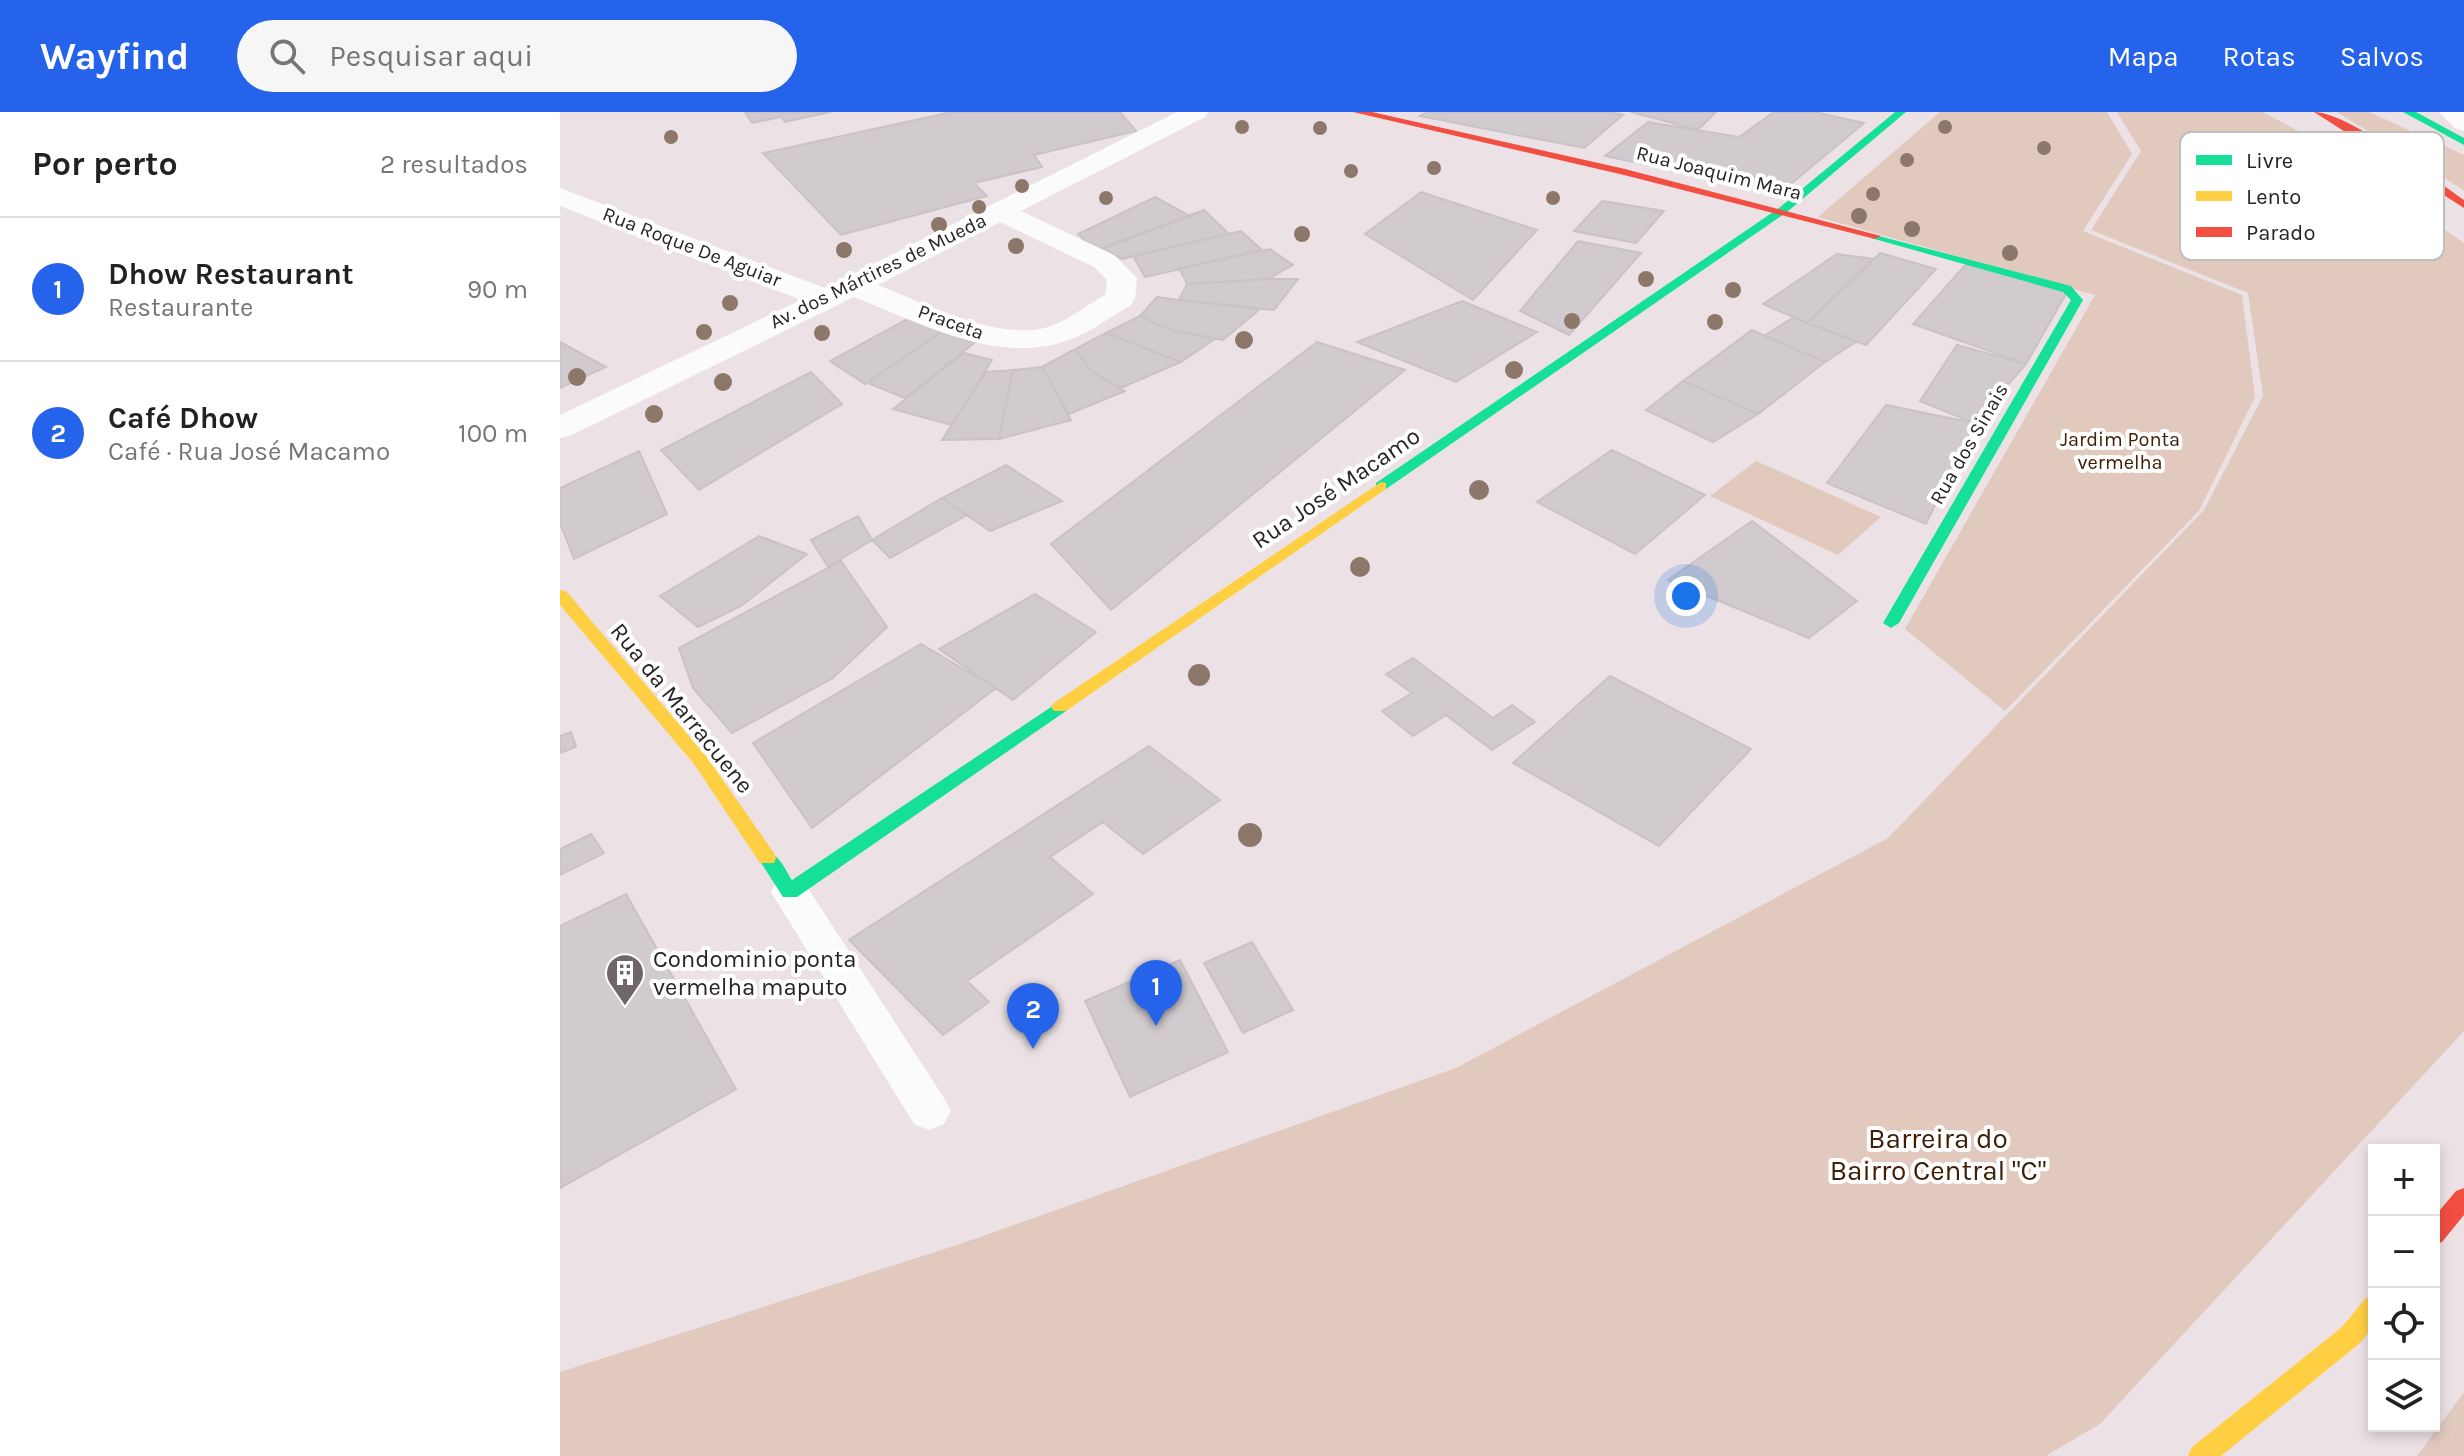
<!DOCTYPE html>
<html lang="pt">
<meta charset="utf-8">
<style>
body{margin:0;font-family:Karla,sans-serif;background:#f6f6f6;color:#222}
.controls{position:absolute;right:24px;bottom:24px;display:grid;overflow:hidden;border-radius:0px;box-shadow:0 4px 12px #0003}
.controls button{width:72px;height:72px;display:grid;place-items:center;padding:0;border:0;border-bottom:2px solid #e0e0e0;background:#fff;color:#222;font:40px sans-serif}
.you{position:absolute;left:1126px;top:484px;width:28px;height:28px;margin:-20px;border:6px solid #fff;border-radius:50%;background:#1a73e8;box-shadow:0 0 0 12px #1a73e833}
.badge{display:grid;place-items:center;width:52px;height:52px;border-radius:50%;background:#2563eb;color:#fff;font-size:26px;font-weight:700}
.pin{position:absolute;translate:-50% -66px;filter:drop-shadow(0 2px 4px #0008)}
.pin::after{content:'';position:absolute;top:42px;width:28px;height:24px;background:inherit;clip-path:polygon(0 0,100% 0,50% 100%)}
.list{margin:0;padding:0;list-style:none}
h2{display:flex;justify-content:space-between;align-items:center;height:104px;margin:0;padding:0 32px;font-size:34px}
h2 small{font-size:26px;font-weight:400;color:#767676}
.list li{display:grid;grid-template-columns:52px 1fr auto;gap:24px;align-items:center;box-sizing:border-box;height:144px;padding:0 32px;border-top:2px solid #e0e0e0}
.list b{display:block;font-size:30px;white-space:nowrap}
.list p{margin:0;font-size:26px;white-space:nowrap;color:#767676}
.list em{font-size:26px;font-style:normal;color:#767676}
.icon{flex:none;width:44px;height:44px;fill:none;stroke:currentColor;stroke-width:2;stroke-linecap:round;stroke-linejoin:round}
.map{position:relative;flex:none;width:1904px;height:1344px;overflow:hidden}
header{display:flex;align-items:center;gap:48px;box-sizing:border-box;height:112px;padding:0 40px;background:#2563eb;color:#fff}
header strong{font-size:38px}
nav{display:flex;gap:44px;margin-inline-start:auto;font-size:28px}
.search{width:560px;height:72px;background:#f6f6f6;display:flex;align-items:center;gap:20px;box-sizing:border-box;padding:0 28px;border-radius:44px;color:#767676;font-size:30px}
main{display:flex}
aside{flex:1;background:#fff}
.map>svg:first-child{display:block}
.green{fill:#e1c9be}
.building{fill:#d1cbcf;stroke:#c9c2c7;stroke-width:2}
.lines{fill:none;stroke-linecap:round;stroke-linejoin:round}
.lane{fill:#fcfbfb;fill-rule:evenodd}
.street{fill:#fcfbfb;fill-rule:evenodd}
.fast{fill:#16e098;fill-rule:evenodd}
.slow{fill:#ffcf43;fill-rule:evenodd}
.jam{fill:#f24e42;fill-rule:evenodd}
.tree{fill:#8d776b}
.labels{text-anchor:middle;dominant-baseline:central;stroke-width:8;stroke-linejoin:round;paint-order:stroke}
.far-street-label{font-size:20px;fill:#2a2326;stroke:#fff}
.far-park-label{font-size:20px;fill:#3f2006;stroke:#fff}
.street-label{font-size:24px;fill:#2a2326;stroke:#fff}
.poi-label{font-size:24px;fill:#2a2326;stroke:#fff;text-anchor:start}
.near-park-label{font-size:28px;fill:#3f2006;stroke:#fff}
.key{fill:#fff;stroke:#bfbdbe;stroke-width:2}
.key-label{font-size:22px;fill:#2a2326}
</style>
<header>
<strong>Wayfind</strong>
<div class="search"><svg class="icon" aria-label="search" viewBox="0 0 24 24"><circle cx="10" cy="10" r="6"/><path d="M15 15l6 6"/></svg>Pesquisar aqui</div>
<nav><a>Mapa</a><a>Rotas</a><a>Salvos</a></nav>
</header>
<main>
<aside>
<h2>Por perto<small>2 resultados</small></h2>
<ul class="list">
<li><span class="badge">1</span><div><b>Dhow Restaurant</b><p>Restaurante</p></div><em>90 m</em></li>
<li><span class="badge">2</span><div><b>Café Dhow</b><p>Café · Rua José Macamo</p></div><em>100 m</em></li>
</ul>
</aside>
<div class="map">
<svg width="1904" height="1344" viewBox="0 0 1904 1344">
<rect width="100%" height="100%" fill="#ece2e6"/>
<path class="green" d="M1380,0H1547L1572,42L1523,119L1682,183L1695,285L1639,399L1445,599L1345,517L1535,183L1258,105Z
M1557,0H1703L1740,20L1904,131V919L1540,1312L1486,1344H0V1260L400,1132L896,956L1328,726L1644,398L1703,284L1688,181L1531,118L1581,39Z
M1777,0H1809L1904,43V78Z
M1196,349L1321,405L1278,443L1150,384Z
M1904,1280V1344H1857Z"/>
<path class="building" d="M185,0H271L225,10L221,5L192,11Z
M392,0H560L576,19L474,43L482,55L414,71L427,84L281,123L203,41Z
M868,0H1051L1063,3L1024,36L860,4Z
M1071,0H1156L1138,18Z
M1214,0H1255L1304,11L1220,81L1045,44L1088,10L1179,25Z
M861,80L977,118L913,188L805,122Z
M595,85L630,104L536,139L518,122Z
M1042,89L1104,99L1076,131L1014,119Z
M644,98L669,122L562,147L542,136Z
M681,119L702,138L585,165L573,144Z
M1018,129L1081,141L1009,223L960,199Z
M710,137L733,153L708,167L627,172L619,156Z
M1320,141L1376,157L1306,233L1247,211Z
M1277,142L1314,147L1247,211L1203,192Z
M1407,151L1507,180L1466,252L1353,212Z
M708,167H738L714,198L619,188L627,172Z
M597,185L619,188L700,197L663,228L608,217L580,204Z
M902,189L977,220L896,270L797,230Z
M353,204L386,217L305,272L270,249Z
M580,204L608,217L655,227L621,250L546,221Z
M1234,205L1247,211L1297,229L1265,250L1204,224Z
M1192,218L1265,250L1198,302L1123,269Z
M381,220L414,231L345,286L310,272L311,268Z
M546,221L621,250L561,276L531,259L515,237Z
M0,230L46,255L0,276Z
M757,230L845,258L551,498L491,432Z
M1397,233L1466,252L1414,311L1360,289Z
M515,237L531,259L565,279L509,302L482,255Z
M404,241L432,248L392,313L333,297Z
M482,255L511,308L439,327L453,258Z
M453,258L439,327L382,328L426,260Z
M251,260L282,292L139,378L101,338Z
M1123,269L1198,302L1153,330L1086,298Z
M1326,293L1414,311L1366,412L1267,371Z
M1052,338L1145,383L1075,442L977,390Z
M79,339L107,402L14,447L0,411V376Z
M446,353L502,389L430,419L382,386Z
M382,386L407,403L330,446L312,428Z
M298,404L312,428L268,455L251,428Z
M1192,409L1297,489L1249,526L1108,468Z
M199,424L247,442L181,494L138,515L100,484Z
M281,449L327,515L273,566L172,621L133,576L119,536Z
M475,482L536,520L453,588L379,537Z
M361,532L436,576L252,716L193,631Z
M853,546L933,606L952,593L975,610L932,638L886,603L853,624L822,599L852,581L826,562Z
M1050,564L1191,637L1099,734L953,651Z
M11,620L16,635L0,641V624Z
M589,634L660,688L583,742L543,710L490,745L533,782L407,869L429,890L383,923L289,828Z
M31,722L44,741L0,763V737Z
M66,782L176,977L0,1076V814Z
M692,830L733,898L683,921L644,851Z
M620,848L668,940L570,985L525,889Z"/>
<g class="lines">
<path class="lane" d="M230,765L244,770L384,986L391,999L384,1012L369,1018L354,1012L211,780L216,770Z"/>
<path class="street" d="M617,0H648L645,5L461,99L554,143L577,166L575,187L571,193C550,205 529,222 506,229C436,253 358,210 294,185L12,323L0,326V303L241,188L0,94V76L265,176ZM440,110L534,155L547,168L545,183C526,193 507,210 485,216C435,228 364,191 318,173Z
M1879,0H1904V19L1895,16Z"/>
<path class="fast" d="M1335,0H1346L1227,100L826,377H816V371L1219,96Z
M1843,0H1856L1904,26V33Z
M1311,122L1511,174L1523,188L1339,511L1331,516L1323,511L1511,188L1503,180L1311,126Z
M500,589L506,591L509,595L506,599L237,785H223L198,746L200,741C217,736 224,756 232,768Z"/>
<path class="slow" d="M821,370L826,371V377L506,599H494L491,595L494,591Z
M0,478L6,479L146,644L214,741L216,746L214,751H200L134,652L0,493Z
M1814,1183V1214L1800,1231L1661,1344H1628L1632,1335L1782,1215L1805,1187Z"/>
<path class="jam" d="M793,0H812L1065,57L1321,124L1315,127L1064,63Z
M1754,0C1788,0 1873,66 1904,88V96Z
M1904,1076V1103L1882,1130L1874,1133V1105L1896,1079Z"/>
</g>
<g class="tree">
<circle cx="682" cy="15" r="7"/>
<circle cx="1385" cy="15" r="7"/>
<circle cx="760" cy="16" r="7"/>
<circle cx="111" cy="25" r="7"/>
<circle cx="1484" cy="36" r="7"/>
<circle cx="1347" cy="48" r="7"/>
<circle cx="874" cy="56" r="7"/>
<circle cx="791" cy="59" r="7"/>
<circle cx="462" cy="74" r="7"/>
<circle cx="1313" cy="82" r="7"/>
<circle cx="546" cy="86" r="7"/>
<circle cx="993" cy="86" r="7"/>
<circle cx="419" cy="95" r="7"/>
<circle cx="1299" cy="104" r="8"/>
<circle cx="379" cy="113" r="8"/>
<circle cx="1352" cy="117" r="8"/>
<circle cx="742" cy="122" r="8"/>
<circle cx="456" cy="134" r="8"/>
<circle cx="284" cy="138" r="8"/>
<circle cx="1450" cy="141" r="8"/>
<circle cx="1086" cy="167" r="8"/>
<circle cx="1173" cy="178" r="8"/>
<circle cx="170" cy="191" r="8"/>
<circle cx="1012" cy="209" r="8"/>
<circle cx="1155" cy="210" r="8"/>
<circle cx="144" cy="220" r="8"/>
<circle cx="262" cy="221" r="8"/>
<circle cx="684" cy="228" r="9"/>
<circle cx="954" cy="258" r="9"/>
<circle cx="17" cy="265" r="9"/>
<circle cx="163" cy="270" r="9"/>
<circle cx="94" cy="302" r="9"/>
<circle cx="919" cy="378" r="10"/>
<circle cx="800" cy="455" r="10"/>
<circle cx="639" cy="563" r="11"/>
<circle cx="690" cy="723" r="12"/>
</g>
<defs>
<symbol id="building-pin" viewBox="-11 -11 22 30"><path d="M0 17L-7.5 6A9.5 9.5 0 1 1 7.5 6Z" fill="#6e6669" stroke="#fff"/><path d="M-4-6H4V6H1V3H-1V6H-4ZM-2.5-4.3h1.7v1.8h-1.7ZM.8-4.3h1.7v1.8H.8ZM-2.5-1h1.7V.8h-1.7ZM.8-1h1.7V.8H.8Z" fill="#fff"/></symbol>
</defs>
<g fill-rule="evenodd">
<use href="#building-pin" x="43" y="839" width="44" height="60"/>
</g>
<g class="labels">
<g class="far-street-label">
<text transform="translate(1159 61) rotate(14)">Rua Joaquim Mara</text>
<text transform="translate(132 135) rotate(21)">Rua Roque De Aguiar</text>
<text transform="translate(318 159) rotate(-26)">Av. dos Mártires de Mueda</text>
<text transform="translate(391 210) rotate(20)">Praceta</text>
<text transform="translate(1409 332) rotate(-60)">Rua dos Sinais</text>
</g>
<g class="far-park-label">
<text x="1560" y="327">Jardim Ponta<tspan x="1560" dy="23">vermelha</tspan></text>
</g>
<g class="street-label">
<text transform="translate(776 376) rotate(-34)">Rua José Macamo</text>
<text transform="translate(122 596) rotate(51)">Rua da Marracuene</text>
</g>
<g class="poi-label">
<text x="93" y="847">Condominio ponta<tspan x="93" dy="28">vermelha maputo</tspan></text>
</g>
<g class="near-park-label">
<text x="1378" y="1026">Barreira do<tspan x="1378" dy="32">Bairro Central "C"</tspan></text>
</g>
</g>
<rect x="1620" y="20" width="264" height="128" rx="12" class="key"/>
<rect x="1636" y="43" width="36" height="10" fill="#16e098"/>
<rect x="1636" y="79" width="36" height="10" fill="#ffcf43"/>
<rect x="1636" y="115" width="36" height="10" fill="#f24e42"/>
<g class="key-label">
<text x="1686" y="56">Livre</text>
<text x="1686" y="92">Lento</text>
<text x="1686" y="128">Parado</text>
</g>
</svg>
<div class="controls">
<button>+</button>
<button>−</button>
<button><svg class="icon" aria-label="locate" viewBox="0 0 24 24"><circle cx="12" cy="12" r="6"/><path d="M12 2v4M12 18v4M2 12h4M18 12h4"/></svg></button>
<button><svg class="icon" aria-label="layers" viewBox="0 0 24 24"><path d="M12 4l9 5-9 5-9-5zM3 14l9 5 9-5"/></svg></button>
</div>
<div class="you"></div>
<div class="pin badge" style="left:596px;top:914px">1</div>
<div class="pin badge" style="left:473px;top:937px">2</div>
</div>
</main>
